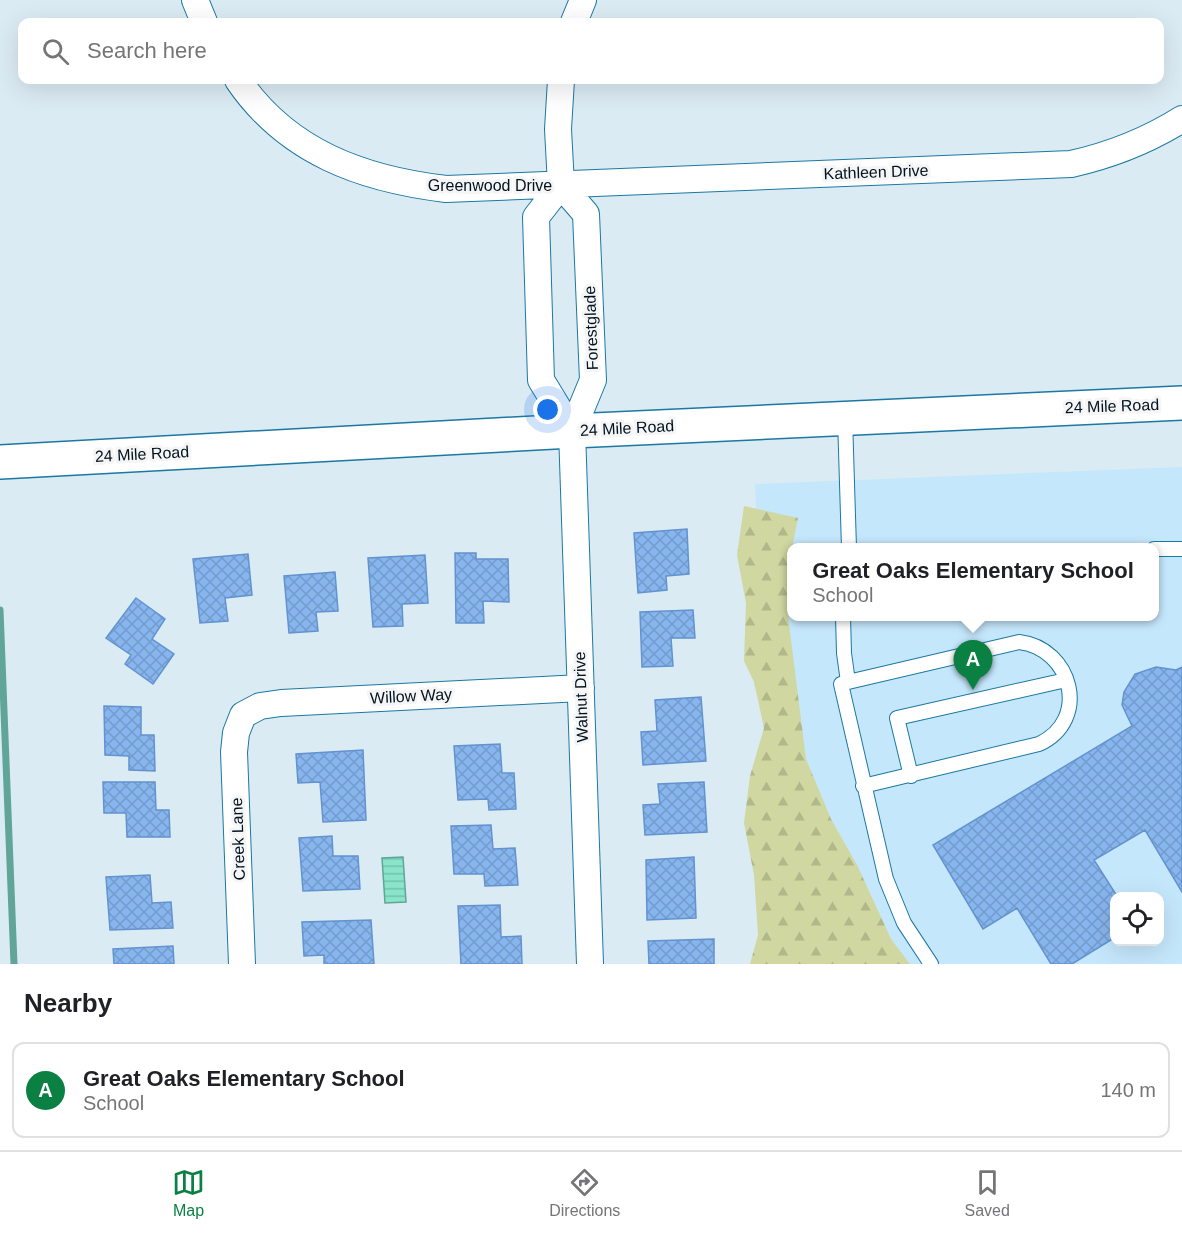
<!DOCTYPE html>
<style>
body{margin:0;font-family:Arial,sans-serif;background:#f2f2f2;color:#202124}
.controls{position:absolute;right:18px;bottom:18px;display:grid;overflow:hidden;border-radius:12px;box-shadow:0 6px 24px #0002}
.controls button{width:54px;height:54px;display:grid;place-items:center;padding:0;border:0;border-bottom:2px solid #e0e0e0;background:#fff;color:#202124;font:30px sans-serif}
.you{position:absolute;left:548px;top:410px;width:21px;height:21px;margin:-15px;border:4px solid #fff;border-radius:50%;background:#1a73e8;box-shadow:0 0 0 9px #1a73e833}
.badge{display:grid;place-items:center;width:39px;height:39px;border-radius:50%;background:#0b8043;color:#fff;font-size:20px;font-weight:700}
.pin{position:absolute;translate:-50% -50px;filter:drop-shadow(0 2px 3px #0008)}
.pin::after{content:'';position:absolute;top:32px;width:21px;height:18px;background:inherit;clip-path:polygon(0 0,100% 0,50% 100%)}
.popup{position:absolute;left:787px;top:543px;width:372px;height:78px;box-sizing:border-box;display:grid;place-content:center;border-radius:12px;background:#fff;filter:drop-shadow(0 2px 4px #0005);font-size:20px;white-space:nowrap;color:#757577}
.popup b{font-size:22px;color:#202124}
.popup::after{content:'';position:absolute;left:50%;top:100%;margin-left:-12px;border:12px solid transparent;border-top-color:#fff}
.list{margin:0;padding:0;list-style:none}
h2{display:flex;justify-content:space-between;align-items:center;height:78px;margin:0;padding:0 24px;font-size:26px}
h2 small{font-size:20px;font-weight:400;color:#757577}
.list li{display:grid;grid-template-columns:39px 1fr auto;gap:18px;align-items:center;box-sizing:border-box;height:96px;margin:0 12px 12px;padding:0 12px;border:2px solid #e0e0e0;border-radius:12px}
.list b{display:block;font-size:22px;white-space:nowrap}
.list p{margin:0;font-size:20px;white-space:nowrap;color:#757577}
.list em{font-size:20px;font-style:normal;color:#757577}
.icon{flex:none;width:33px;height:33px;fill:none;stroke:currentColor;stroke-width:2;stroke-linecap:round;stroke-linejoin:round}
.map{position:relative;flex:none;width:1182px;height:964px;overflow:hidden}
.search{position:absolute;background:#fff;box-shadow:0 6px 24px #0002;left:18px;right:18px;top:18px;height:66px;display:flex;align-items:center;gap:15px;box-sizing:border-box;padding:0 21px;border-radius:12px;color:#757577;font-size:22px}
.sheet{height:186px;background:#fff}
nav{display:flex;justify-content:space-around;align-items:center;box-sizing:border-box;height:84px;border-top:2px solid #e0e0e0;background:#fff;font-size:16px;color:#757577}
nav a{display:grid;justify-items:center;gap:3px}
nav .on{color:#0b8043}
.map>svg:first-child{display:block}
.built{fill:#c5e7fc;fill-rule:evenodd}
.forest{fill:url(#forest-firs)}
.water{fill:url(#water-rules);stroke:#60a597;stroke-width:1.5}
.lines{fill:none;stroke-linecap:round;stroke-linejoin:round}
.stream{stroke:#60a597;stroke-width:7}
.building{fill:url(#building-cross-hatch);stroke:#6293cf;stroke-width:1.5}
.lane-casing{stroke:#1b78a2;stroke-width:16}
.street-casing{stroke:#1b78a2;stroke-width:28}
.secondary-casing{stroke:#1b78a2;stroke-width:36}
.lane{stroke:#fff;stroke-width:14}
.street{stroke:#fff;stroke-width:26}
.secondary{stroke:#fff;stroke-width:33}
.labels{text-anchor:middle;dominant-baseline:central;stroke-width:6;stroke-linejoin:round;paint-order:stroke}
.street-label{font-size:16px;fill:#00121f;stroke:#f5f5f5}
</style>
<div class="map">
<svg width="1182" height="964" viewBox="0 0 1182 964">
<defs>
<pattern id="forest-firs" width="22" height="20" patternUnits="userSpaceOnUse" patternTransform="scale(1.5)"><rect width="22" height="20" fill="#d0d7a0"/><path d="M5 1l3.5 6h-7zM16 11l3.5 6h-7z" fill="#b1b889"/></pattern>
<pattern id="water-rules" width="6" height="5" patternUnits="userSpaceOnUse" patternTransform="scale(1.5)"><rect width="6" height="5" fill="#89e4ca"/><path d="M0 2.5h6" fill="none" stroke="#74c3ad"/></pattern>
<pattern id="building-cross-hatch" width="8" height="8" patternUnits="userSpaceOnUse" patternTransform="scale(1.5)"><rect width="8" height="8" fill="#87b5ee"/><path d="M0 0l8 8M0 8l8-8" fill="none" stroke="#739bcc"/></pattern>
</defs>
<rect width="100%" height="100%" fill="#dbebf4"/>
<path class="built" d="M1182,467V964H776L755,484ZM792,548H1154V616H792ZM1114,896H1160V942H1114Z"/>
<path class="forest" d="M744,506L798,518L792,548L787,608L806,759L831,819L858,867L891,939L910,964H750L758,935L754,875L744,823L750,776L764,728L754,682L744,661L746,603L737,555Z"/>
<path class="water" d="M403,857L406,902L385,903L382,858Z"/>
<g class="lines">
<path class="stream" d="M0,610L14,964"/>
</g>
<path class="building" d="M687,529L689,574L666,576L667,590L638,593L634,533Z
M455,553H476V559H508L509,602L483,601L484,623H456Z
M248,554L252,595L225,598L228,621L200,623L193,559Z
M425,555L428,603L402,604L403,626L373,627L368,558Z
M335,572L338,611L316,612L318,631L289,633L284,576Z
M136,598L165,619L152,639L174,654L153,684L125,664L131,655L106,638Z
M693,610L695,638H671L673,666L642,667L640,612Z
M1156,667L1176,670L1182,667V892L1145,830L1094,860L1117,896H1114V938L1072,964H1051L1017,908L983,929L933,845L1132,726L1122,705L1124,692L1135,674Z
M701,697L706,761L643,765L641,732L657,731L655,700Z
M104,706L141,707V735H154L155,771L129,770V756L105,755Z
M500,744L502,773H514L516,809L489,810L488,799L458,800L454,746Z
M363,750L366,820L323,822L320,782L298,783L296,754Z
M103,782H155L156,810H169L170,837H127L126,813H104Z
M704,782L707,832L645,835L643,805L660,804L658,784Z
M491,825L493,849L515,848L518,885L485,886L484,874H454L451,826Z
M332,836L333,856H358L360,889L303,891L299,838Z
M694,857L696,918L647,920L646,860Z
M150,875L152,903L171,902L173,928L110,930L106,877Z
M500,905L501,937L521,936L522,964H461L458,906Z
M371,920L374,964H324V955L304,956L302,922Z
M714,939V964H649L648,941Z
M173,946L174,964H114L113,949Z"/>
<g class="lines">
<defs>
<path id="lane" d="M845,418L849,548
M1154,549H1182
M843,616L844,653L848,682L841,684L886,879L904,923L931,964
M848,682L1019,642C1072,648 1091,720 1039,744L863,786
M911,776L897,718L1066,680"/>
<path id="street" d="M195,0L204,22
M574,22L583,0
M238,80C287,152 362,179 446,189L1071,164C1111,155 1147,141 1182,119
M561,80L558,129L561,185L586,214L593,380L572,431L590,964
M561,185L536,217L541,380L572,431
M242,964L234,752L236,733L243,715L260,706L281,703L581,688"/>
<path id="secondary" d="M0,462L572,431L1182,403"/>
</defs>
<use href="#lane" class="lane-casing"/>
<use href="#street" class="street-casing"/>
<use href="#secondary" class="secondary-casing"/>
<use href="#lane" class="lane"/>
<use href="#street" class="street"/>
<use href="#secondary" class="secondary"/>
</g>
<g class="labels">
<g class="street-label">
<text transform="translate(876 172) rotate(-2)">Kathleen Drive</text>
<text x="490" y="185">Greenwood Drive</text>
<text transform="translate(591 328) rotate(-92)">Forestglade</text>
<text transform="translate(1112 406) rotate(-2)">24 Mile Road</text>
<text transform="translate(627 428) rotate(-3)">24 Mile Road</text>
<text transform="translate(142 454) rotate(-3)">24 Mile Road</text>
<text transform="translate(411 696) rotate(-3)">Willow Way</text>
<text transform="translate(581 697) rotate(-92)">Walnut Drive</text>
<text transform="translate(238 839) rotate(-92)">Creek Lane</text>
</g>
</g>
</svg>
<div class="controls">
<button><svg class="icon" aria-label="locate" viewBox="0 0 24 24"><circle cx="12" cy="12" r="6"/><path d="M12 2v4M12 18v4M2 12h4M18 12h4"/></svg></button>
</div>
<div class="you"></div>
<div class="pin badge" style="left:973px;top:690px">A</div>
<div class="popup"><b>Great Oaks Elementary School</b>School</div>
<div class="search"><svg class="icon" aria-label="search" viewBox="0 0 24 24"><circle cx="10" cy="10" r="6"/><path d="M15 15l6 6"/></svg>Search here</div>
</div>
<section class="sheet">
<h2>Nearby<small></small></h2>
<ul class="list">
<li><span class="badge">A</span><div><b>Great Oaks Elementary School</b><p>School</p></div><em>140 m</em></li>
</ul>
</section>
<nav>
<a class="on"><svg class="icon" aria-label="map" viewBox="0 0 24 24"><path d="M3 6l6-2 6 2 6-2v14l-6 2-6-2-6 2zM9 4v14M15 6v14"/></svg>Map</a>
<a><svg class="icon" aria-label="directions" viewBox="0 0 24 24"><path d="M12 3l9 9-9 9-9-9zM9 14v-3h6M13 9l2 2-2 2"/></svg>Directions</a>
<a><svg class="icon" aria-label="saved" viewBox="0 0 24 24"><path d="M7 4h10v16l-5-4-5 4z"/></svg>Saved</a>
</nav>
